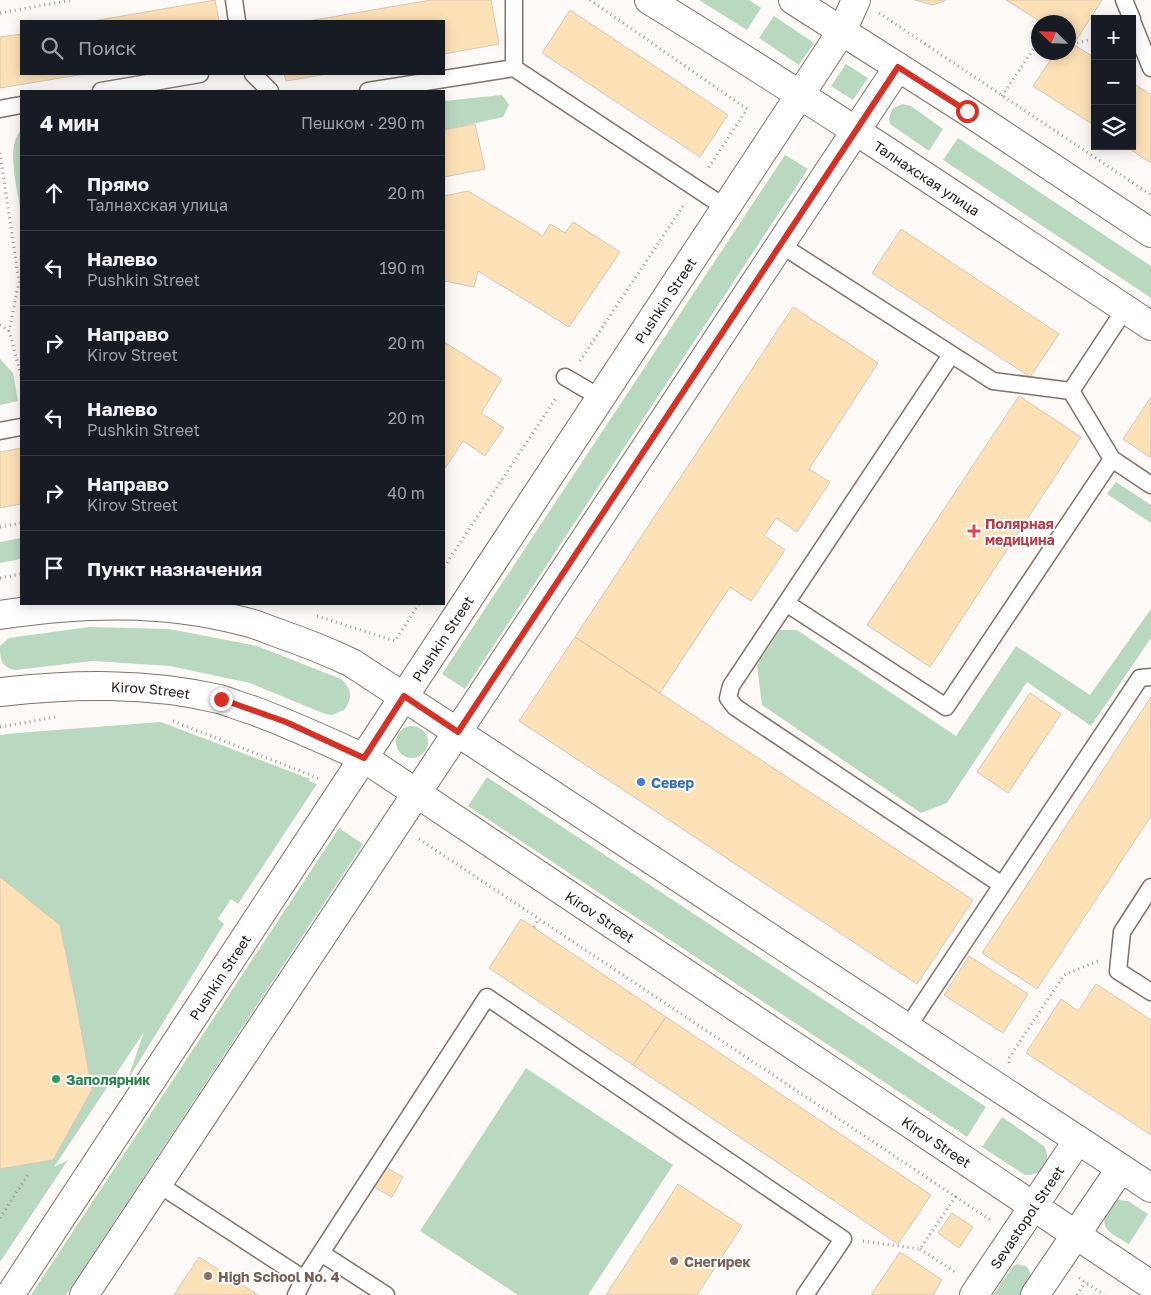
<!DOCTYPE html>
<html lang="ru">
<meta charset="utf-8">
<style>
body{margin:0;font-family:"Golos Text",sans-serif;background:#242831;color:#f1f3f6}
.controls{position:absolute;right:15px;top:15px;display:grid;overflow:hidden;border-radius:0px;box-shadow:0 2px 12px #0003}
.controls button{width:45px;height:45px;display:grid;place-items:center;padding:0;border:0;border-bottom:1px solid #363941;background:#171b24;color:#f1f3f6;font:25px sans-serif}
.compass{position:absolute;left:1031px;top:15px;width:45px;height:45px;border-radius:50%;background:#171b24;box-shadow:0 2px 12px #0003;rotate:293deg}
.stop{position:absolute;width:15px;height:15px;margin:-11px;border:4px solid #d93025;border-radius:50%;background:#fff}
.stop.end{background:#d93025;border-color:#fff;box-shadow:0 1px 5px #0008}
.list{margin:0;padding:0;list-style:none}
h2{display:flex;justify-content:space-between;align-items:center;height:65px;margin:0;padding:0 20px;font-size:21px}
h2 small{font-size:16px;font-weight:400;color:#9ea1a6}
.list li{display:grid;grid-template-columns:32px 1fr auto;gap:15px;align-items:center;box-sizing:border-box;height:75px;padding:0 20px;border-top:1px solid #363941}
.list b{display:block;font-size:19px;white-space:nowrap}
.list p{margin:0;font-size:16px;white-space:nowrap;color:#9ea1a6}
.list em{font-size:16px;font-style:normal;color:#9ea1a6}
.icon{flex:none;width:28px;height:28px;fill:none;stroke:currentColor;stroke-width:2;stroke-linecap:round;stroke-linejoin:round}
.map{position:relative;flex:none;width:1151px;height:1295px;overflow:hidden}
.search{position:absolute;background:#171b24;box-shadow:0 2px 12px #0003;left:20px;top:20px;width:425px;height:55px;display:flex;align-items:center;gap:12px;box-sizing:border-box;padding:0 18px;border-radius:0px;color:#9ea1a6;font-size:19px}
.panel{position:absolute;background:#171b24;box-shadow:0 2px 12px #0003;left:20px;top:90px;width:425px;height:515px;border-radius:0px}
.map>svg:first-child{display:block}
.green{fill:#b9d8c0}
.building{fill:#fce0b6;stroke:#d3c8b8}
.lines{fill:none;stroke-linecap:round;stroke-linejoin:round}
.service-casing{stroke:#817167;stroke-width:19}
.minor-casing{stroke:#817167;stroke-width:30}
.tertiary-casing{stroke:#817167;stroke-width:30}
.path{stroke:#9b9592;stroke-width:3;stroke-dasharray:1 4;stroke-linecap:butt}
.service{stroke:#fff;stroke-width:16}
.minor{stroke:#fff;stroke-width:28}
.tertiary{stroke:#fff;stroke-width:28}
.route{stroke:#d93025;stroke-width:6}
.health-dot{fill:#e0444e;stroke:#fff;stroke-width:2}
.shop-dot{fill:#3f7fe0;stroke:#fff;stroke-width:2}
.leisure-dot{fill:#2e9e5b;stroke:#fff;stroke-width:2}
.education-dot{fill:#8d6e63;stroke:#fff;stroke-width:2}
.labels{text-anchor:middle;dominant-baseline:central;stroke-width:4;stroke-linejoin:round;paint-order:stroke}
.street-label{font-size:14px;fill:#1e1713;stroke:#fff}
.health-label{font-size:14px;font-weight:bold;fill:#be3a42;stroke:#fff;text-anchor:start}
.shop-label{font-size:14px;font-weight:bold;fill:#366cbe;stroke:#fff;text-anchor:start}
.leisure-label{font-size:14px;font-weight:bold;fill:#27864d;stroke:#fff;text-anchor:start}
.education-label{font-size:14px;font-weight:bold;fill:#785e54;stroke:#fff;text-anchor:start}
</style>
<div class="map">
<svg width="1151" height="1295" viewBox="0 0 1151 1295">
<rect width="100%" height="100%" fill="#fdf9f7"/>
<path class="green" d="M699,0H749L761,8L747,30Z
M774,16L814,43L799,65L759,38Z
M846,64L868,78L853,100L831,86Z
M502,95L509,105L503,117L444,130V101Z
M902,104L911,106L943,129L929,151L890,124L889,119L892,109Z
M21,130V213C18,192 5,146 21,130Z
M958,138L1151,266V298L943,160Z
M785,155L808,169L465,689L442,674Z
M0,359L13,373L18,401L0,405Z
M1116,482L1151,505V523L1107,494Z
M21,538V559L0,563V542Z
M1151,609V638L1091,726L1027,682L947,803L921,813L762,705L757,665L780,630H797L956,736L1016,646L1090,695Z
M89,627L169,629L257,646L341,679C352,689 353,699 344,710L332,715L325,714L250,683L170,666L93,661L15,670C1,667 0,659 0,646L9,638Z
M161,722L310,779L309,781L317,784L238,904L231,899L218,919L224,924L127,1081L144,1032L54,1167L68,1160L0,1262V735L17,733Z
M396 742a16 16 0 1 1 32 0a16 16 0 1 1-32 0Z
M487,777L986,1107L967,1137L468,806Z
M339,828L363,844L66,1295H31Z
M526,1068L673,1165L588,1295H518L420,1231Z
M1002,1117L1044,1146C1053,1162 1042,1176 1025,1175L982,1147Z
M1117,1200L1128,1201L1148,1214L1129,1244C1116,1236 1097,1229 1107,1212C1110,1207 1111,1203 1117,1200Z
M1017,1264L1026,1266C1036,1276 1026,1286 1020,1295H993L1013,1266Z"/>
<path class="building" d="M215,0L219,21H93Z
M431,0H491L499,44L444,54V21H308Z
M915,0H946L933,5Z
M1006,0H1102L1074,44L1068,41V22H1041Z
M570,10L728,115L700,157L542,53Z
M21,34V74H85L0,88V37Z
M1068,41L1095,58V126L1033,86L1056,52H1068Z
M284,74H327L286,81Z
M1132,82L1151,95V163L1125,146H1132Z
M475,124L485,169L444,177V130Z
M468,191L543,236L550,224L565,233L573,222L620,252L569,327L478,271L474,287L444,281V196Z
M901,229L1059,334L1030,377L872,273Z
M793,307L878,363L809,469L830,482L797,532L776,518L764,536L785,550L751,601L730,587L660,693L575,637Z
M444,342L502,379L481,413L504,428L485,456L463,441L444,470Z
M1019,396L1081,437L930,667L867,625Z
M1151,397V458L1123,439Z
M21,448V504L0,508V452Z
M575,637L973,900L917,984L519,721Z
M1030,693L1061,714L1008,793L977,772Z
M1151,697V816L1037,989L982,953Z
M0,877L60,925L77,1007L92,1090L53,1160L0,1169Z
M521,919L666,1017L633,1065L489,968Z
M969,956L1028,994L1003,1033L944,995Z
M1096,984L1151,1020V1135L1026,1053L1061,999L1078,1011Z
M666,1017L931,1195L898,1244L633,1065Z
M385,1167L403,1177L392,1197L374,1187Z
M678,1184L742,1226L697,1295H606Z
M952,1213L973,1227L959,1248L938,1233Z
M900,1252L942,1280L933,1295H871Z
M199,1257L258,1295H174Z"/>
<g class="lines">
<defs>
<path id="service" d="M234,0L237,21
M1124,0L1132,19
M1132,21L1151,68
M514,68V0
M253,74L270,91
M101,91L200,74
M368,91L514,68L726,208
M0,109L21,105
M781,245L993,381L1071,391L1125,309
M565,377L601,398
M1071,391L1112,459L1151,485
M0,431L21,427
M786,603L946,707L1112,459
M1002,885L1140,678L1151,677
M1151,887L1122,932L1118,971L1151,992
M907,1028L1002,885L735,707L728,698L731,686L951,355
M158,1184L304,1279L296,1295
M321,1253L386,1295
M304,1279L487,997L843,1239L805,1295"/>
<path id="minor" d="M842,31L856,0"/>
<g id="tertiary">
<path id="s1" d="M649,0C819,104 985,216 1151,326"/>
<path d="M793,0L967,111L1151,233"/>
<path d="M0,615C83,603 160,600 242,621C253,623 264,628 275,632C301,641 327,651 352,663L1151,1188"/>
<path id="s2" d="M0,692C74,684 147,682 219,699C230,702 241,707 252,710C290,724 327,741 364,758L1151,1285"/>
<path id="s3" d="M10,1295L842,31"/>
<path d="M84,1295L898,67"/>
<path id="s4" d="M974,1295L1078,1140"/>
<path d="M1035,1295L1121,1168"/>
</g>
</defs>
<use href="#service" class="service-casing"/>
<use href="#minor" class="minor-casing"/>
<use href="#tertiary" class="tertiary-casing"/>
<path class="path" d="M590,0L747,109L707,170
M0,13L72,0
M879,13L1151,195
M1068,41L1074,44L1095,38
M1002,96L1036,45H1038
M0,153L19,282L9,331L21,375
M0,325L9,331
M580,361L683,206
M0,527L21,523
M444,567L556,398
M0,578L21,574
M317,616L395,641L419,604
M173,721L318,778
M0,727L56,717
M419,839L992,1221
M534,927L539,919
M1009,1063V1058L1064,975L1098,961
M0,1218L29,1173
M863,1241L920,1249L956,1196
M920,1249L955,1272
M1079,1278L1104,1295
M1077,1295L1085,1282"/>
<use href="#service" class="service"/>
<use href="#minor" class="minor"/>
<use href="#tertiary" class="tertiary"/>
</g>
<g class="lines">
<path class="route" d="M221,699L286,722L364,758L404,696L458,732L898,67L967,111"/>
</g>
<path class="health-dot" d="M971.5 523.5h5v5h5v5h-5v5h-5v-5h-5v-5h5z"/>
<circle class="shop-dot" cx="641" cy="782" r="5"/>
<circle class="leisure-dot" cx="56" cy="1079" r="5"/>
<g class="education-dot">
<circle cx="674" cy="1261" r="5"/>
<circle cx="208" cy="1276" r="5"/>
</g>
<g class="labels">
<g class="street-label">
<text stroke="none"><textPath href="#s1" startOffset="330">Талнахская улица</textPath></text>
<text stroke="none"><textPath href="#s3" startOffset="1191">Pushkin Street</textPath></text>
<text stroke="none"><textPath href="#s3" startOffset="786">Pushkin Street</textPath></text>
<text stroke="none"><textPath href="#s2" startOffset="151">Kirov Street</textPath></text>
<text stroke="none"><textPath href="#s2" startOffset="661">Kirov Street</textPath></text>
<text stroke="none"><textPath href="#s3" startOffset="381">Pushkin Street</textPath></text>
<text stroke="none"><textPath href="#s2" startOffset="1066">Kirov Street</textPath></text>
<text stroke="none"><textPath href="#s4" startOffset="94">Sevastopol Street</textPath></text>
</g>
<g class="health-label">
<text x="985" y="523">Полярная<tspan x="985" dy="16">медицина</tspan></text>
</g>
<g class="shop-label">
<text x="651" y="782">Север</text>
</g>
<g class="leisure-label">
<text x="66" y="1079">Заполярник</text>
</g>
<g class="education-label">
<text x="684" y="1261">Снегирек</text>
<text x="218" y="1276">High School No. 4</text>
</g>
</g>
</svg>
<div class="controls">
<button>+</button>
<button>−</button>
<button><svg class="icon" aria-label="layers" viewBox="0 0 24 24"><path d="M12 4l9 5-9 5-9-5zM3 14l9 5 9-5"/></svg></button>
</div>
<svg class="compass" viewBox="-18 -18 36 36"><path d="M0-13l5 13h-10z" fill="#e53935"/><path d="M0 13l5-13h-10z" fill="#9ea1a6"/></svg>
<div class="stop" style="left:967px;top:111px"></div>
<div class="stop end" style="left:221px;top:699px"></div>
<div class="search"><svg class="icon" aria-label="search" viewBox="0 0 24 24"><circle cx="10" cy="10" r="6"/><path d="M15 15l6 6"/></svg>Поиск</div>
<section class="panel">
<h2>4 мин<small>Пешком · 290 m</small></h2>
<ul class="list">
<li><svg class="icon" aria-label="ahead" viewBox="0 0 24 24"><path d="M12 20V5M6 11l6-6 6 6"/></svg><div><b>Прямо</b><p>Талнахская улица</p></div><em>20 m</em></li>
<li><svg class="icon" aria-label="left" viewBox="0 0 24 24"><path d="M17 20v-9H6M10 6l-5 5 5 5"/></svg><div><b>Налево</b><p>Pushkin Street</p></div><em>190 m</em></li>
<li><svg class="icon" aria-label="right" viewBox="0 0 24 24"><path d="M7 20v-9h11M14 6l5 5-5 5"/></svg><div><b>Направо</b><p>Kirov Street</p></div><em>20 m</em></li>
<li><svg class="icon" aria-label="left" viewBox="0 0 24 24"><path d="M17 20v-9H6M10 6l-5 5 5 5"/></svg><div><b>Налево</b><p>Pushkin Street</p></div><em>20 m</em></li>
<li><svg class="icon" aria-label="right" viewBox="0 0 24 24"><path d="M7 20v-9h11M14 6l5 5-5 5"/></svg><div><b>Направо</b><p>Kirov Street</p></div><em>40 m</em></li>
<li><svg class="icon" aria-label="arrive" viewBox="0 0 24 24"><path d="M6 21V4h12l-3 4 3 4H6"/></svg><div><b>Пункт назначения</b></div></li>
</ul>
</section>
</div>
